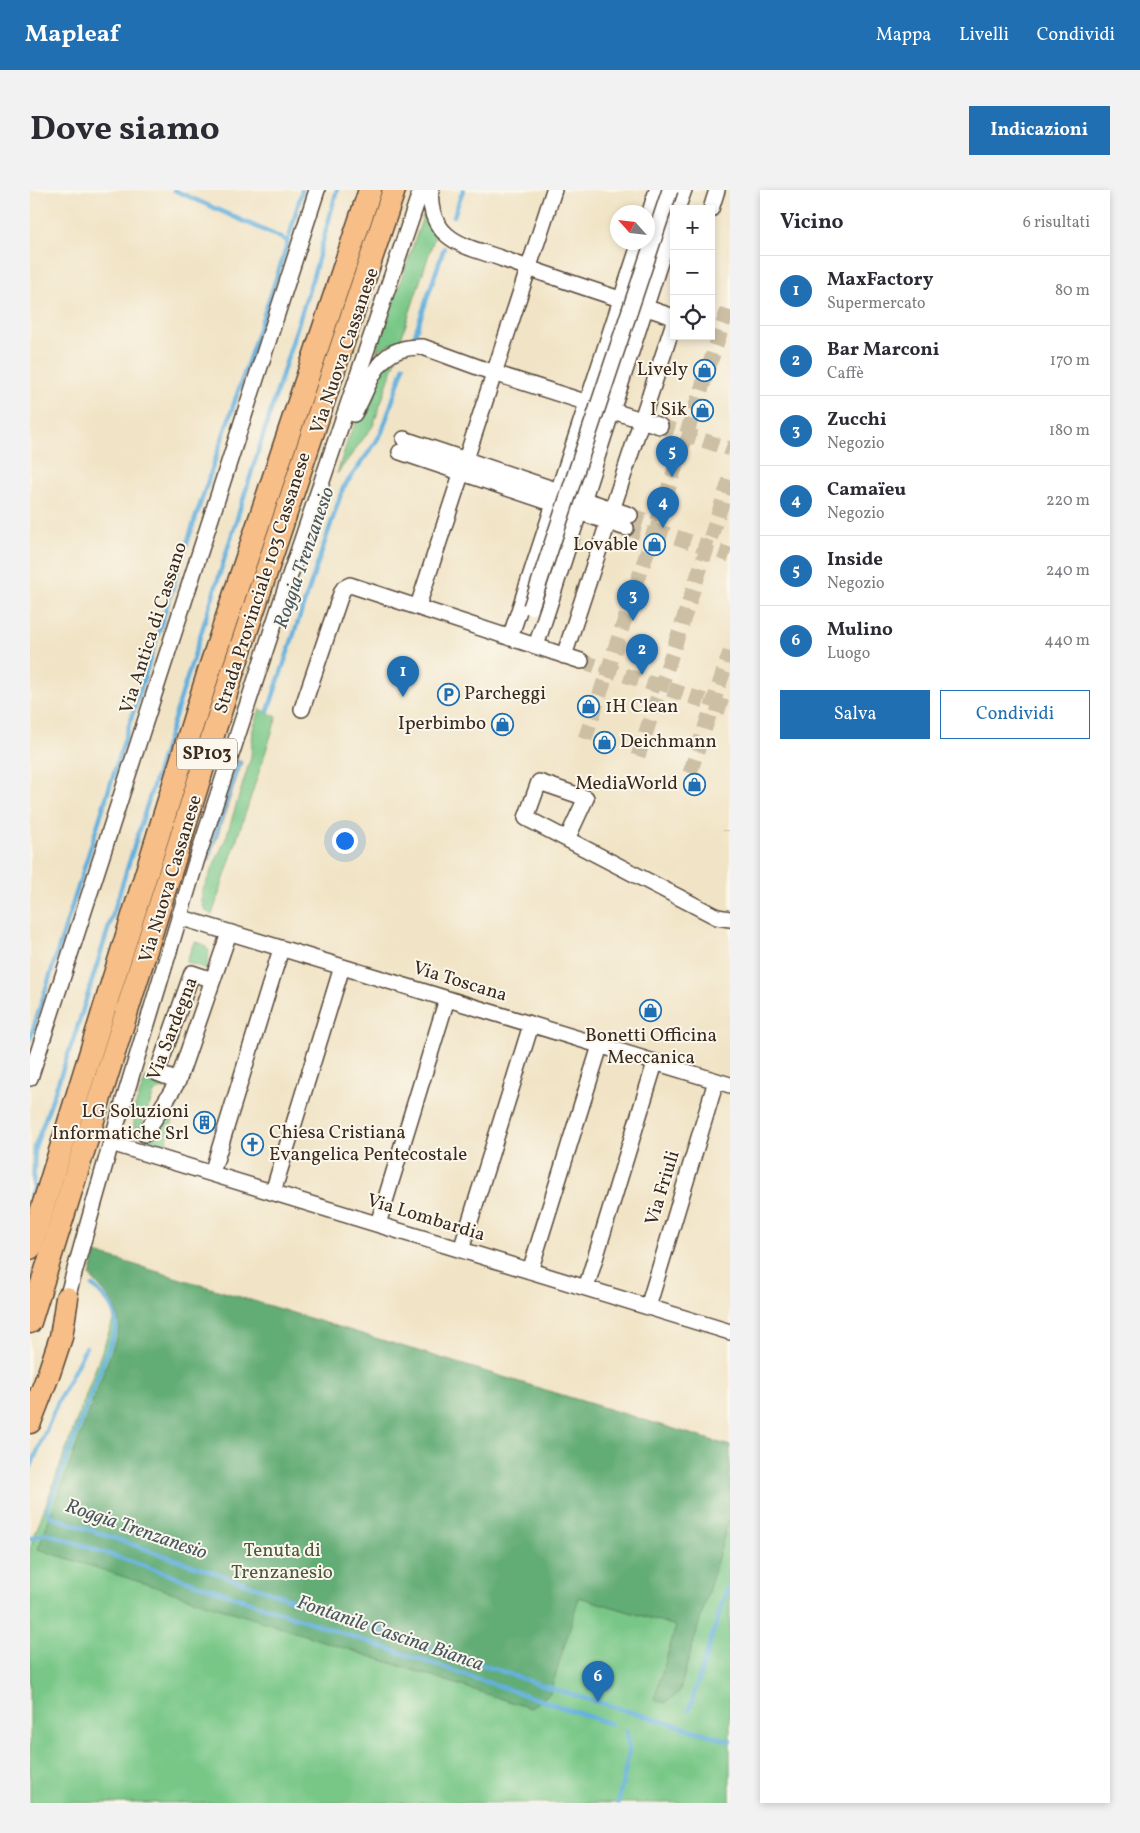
<!DOCTYPE html>
<html lang="it">
<meta charset="utf-8">
<style>
body{margin:0;font-family:Vollkorn,serif;background:#f2f2f3;color:#2b2b33}
.controls{position:absolute;right:15px;top:15px;display:grid;overflow:hidden;border-radius:0px;box-shadow:0 2px 8px #0003}
.controls button{width:45px;height:45px;display:grid;place-items:center;padding:0;border:0;border-bottom:1px solid #e1e1e2;background:#fff;color:#2b2b33;font:25px sans-serif}
.compass{position:absolute;left:580px;top:15px;width:45px;height:45px;border-radius:50%;background:#fff;box-shadow:0 2px 8px #0003;rotate:297deg}
.you{position:absolute;left:314px;top:650px;width:18px;height:18px;margin:-12px;border:4px solid #fff;border-radius:50%;background:#1a73e8;box-shadow:0 0 0 8px #1a73e833}
.badge{display:grid;place-items:center;width:32px;height:32px;border-radius:50%;background:#1f6fb2;color:#fff;font-size:16px;font-weight:700}
.pin{position:absolute;translate:-50% -41px;filter:drop-shadow(0 1px 2px #0008)}
.pin::after{content:'';position:absolute;top:26px;width:18px;height:15px;background:inherit;clip-path:polygon(0 0,100% 0,50% 100%)}
.list{margin:0;padding:0;list-style:none}
h2{display:flex;justify-content:space-between;align-items:center;height:65px;margin:0;padding:0 20px;font-size:21px}
h2 small{font-size:16px;font-weight:400;color:#7c7c81}
.list li{display:grid;grid-template-columns:32px 1fr auto;gap:15px;align-items:center;box-sizing:border-box;height:70px;padding:0 20px;border-top:1px solid #e1e1e2}
.list b{display:block;font-size:19px;white-space:nowrap}
.list p{margin:0;font-size:16px;white-space:nowrap;color:#7c7c81}
.list em{font-size:16px;font-style:normal;color:#7c7c81}
.actions{display:flex;gap:10px;padding:15px 20px}
.actions a{flex:1;padding:11px 0;border:1px solid #1f6fb2;border-radius:0px;text-align:center;font-size:18px;color:#1f6fb2}
.actions .main{background:#1f6fb2;color:#fff}
.icon{flex:none;width:28px;height:28px;fill:none;stroke:currentColor;stroke-width:2;stroke-linecap:round;stroke-linejoin:round}
.map{position:relative;flex:none;width:700px;height:1613px;overflow:hidden;border-radius:0px}
header{display:flex;align-items:center;gap:30px;box-sizing:border-box;height:70px;padding:0 25px;background:#1f6fb2;color:#fff}
header strong{font-size:24px}
nav{display:flex;gap:28px;margin-inline-start:auto;font-size:18px}
.intro{display:flex;align-items:center;justify-content:space-between;box-sizing:border-box;height:120px;padding:0 30px}
h1{margin:0;font-size:35px}
.button{padding:12px 22px;border-radius:0px;background:#1f6fb2;color:#fff;font-size:18px;font-weight:700}
main{display:flex;gap:30px;padding:0 30px}
aside{flex:1;background:#fff;border-radius:0px;box-shadow:0 2px 8px #0003}
.map>svg:first-child{display:block}
.green{fill:#78c787;stroke:#5a7852}
.forest{fill:#62ac74;stroke:#4e6b49}
.water{fill:#64b0dd;stroke:#506d7e}
.lines{fill:none;stroke-linecap:round;stroke-linejoin:round}
.stream{stroke:#64b0dd;stroke-width:4.5}
.minor-tunnel{stroke:#cdbfa4;stroke-width:15;stroke-dasharray:15 8;stroke-linecap:butt}
.minor-casing{stroke:#564637;stroke-width:18}
.highway-casing{stroke:#564637;stroke-width:25}
.minor{stroke:#fff;stroke-width:15}
.highway{stroke:#f7be87;stroke-width:22}
.minor-bridge-casing{stroke:#564637;stroke-width:18;stroke-linecap:butt}
.minor-bridge{stroke:#fff;stroke-width:15}
.labels{text-anchor:middle;dominant-baseline:central;stroke-width:4;stroke-linejoin:round;paint-order:stroke}
.shield{fill:#fbf7ec;stroke:#75685c;stroke-width:1}
.shield-label{font-size:18px;font-weight:bold;fill:#3b2a1e}
.street-label{font-size:19px;fill:#3b2a1e;stroke:#fbf7ec}
.poi-label{font-size:19px;fill:#3b2a1e;stroke:#fbf7ec;text-anchor:end}
.park-label{font-size:19px;fill:#4d593e;stroke:#fbf7ec}
.water-label{font-size:20px;font-style:italic;fill:#495961;stroke:#fbf7ec}
</style>
<header>
<strong>Mapleaf</strong>
<nav><a>Mappa</a><a>Livelli</a><a>Condividi</a></nav>
</header>
<div class="intro"><h1>Dove siamo</h1><a class="button">Indicazioni</a></div>
<main>
<div class="map">
<svg width="700" height="1613" viewBox="0 0 700 1613">
<rect width="100%" height="100%" fill="#fbf7ec"/>
<filter id="ink" filterUnits="userSpaceOnUse"><feTurbulence type="fractalNoise" baseFrequency=".02" numOctaves="2"/><feDisplacementMap in="SourceGraphic" scale="10" xChannelSelector="R" yChannelSelector="G"/><feConvolveMatrix kernelMatrix="1 2 1 2 8 2 1 2 1" color-interpolation-filters="sRGB"/></filter>
<filter id="wash" filterUnits="userSpaceOnUse"><feTurbulence type="fractalNoise" baseFrequency=".0096" numOctaves="4" result="noise"/><feDisplacementMap in="SourceGraphic" scale="20" xChannelSelector="R" yChannelSelector="G"/><feGaussianBlur stdDeviation="1.12" result="paint"/><feColorMatrix in="noise" values="0 0 0 0 0 0 0 0 0 0 0 0 0 0 0 0 0 1.4 0 .05"/><feComposite in="paint" operator="in"/></filter>
<g filter="url(#wash)">
<rect width="100%" height="100%" fill="#f1e4c6"/>
<path class="green" d="M394,24L406,43L371,149L346,161Z
M367,166L343,236L307,284L318,249L350,181Z
M230,519L247,527L182,725C172,720 171,712 172,702L196,648L221,567L223,539Z
M164,752L173,754L179,761L177,779L156,772Z
M116,887L137,895L124,903L109,942L124,948L153,896L135,956L104,944V919Z
M103,1076L700,1256V1613H0V1358Z"/>
<path class="forest" d="M66,1063L700,1256V1326L649,1503L635,1513L624,1510L646,1436L549,1407L520,1503L500,1518L8,1359L90,1139C87,1112 77,1106 60,1086Z"/>
<path class="water" d="M207,570L212,572L179,671L174,670Z"/>
<g class="lines">
<path class="stream" d="M144,0L258,51
M424,26L433,0
M383,150L414,58
M238,521L313,298L346,252L352,242L374,176
M0,849L150,374L255,62L272,0
M0,1006L3,998L5,957L44,848L285,80L307,0
M63,1096C77,1109 87,1119 86,1139L17,1320L22,1327L508,1494L590,1519
M0,1279L27,1214L56,1157
M0,1349L16,1343L581,1534
M594,1520L700,1551
M659,1520L700,1389
M588,1613L599,1563L596,1540"/>
</g>
</g>
<g filter="url(#ink)">
<g class="lines">
<path class="minor-tunnel" d="M630,236L700,259
M600,325L626,334
M596,338L622,346
M624,340L700,365
M551,471L700,519
M555,549L700,113
M608,566L700,289
M660,583L700,462
M700,641V640"/>
<defs>
<path id="minor" d="M401,0C399,17 404,34 417,45C432,58 455,62 473,69C530,90 587,108 644,127
M647,19L654,0
M681,19L687,0
M618,28L627,0
M324,224C343,192 344,155 393,157L464,183L630,236
M374,249L600,325
M370,262L596,338
M388,416L524,0
M480,448L610,52
M506,456L644,29
M534,466L644,132
M272,519L312,401L314,398L320,395L551,471
M537,649L556,608L509,592L496,628L687,727L700,729
M149,727L700,895
M0,888L287,0
M148,891L127,883L162,783L183,790
M115,944L148,891L199,743
M81,953L700,1142
M182,983L251,759
M243,1002L312,777
M348,1034L417,809
M431,1060L501,835
M500,1081L570,856
M556,1098L625,873
M37,1108L81,953L166,672L258,391L391,0
M618,1117L686,891"/>
<path id="highway" d="M0,1058L180,478L340,0
M0,1132L202,484L364,0
M0,1232L19,1183L31,1147L37,1108"/>
</defs>
<use href="#minor" class="minor-casing"/>
<use href="#highway" class="highway-casing"/>
<use href="#minor" class="minor"/>
<use href="#highway" class="highway"/>
<defs>
<path id="minor-bridge" d="M501,417L640,0"/>
</defs>
<use href="#minor-bridge" class="minor-bridge-casing"/>
<use href="#minor-bridge" class="minor-bridge"/>
</g>
</g>
<defs>
<symbol id="shop-ring" viewBox="-11 -11 22 22"><circle r="9.5" fill="#fbf7ec" stroke="#1f6fb2" stroke-width="1.5"/><path d="M-5-2.5h2.3a2.7 3.5 0 0 1 5.4 0H5L5.5 6h-11ZM-1.5-2.5h3a1.5 2.3 0 0 0-3 0Z" fill="#1f6fb2"/></symbol>
<symbol id="parking-ring" viewBox="-11 -11 22 22"><circle r="9.5" fill="#fbf7ec" stroke="#1f6fb2" stroke-width="1.5"/><path d="M-3.5-5.5H1a3.5 3.5 0 0 1 0 7H-1V5.5H-3.5ZM-1-3.4V-.6H.8a1.4 1.4 0 0 0 0-2.8Z" fill="#1f6fb2"/></symbol>
<symbol id="building-ring" viewBox="-11 -11 22 22"><circle r="9.5" fill="#fbf7ec" stroke="#1f6fb2" stroke-width="1.5"/><path d="M-4-6H4V6H1V3H-1V6H-4ZM-2.5-4.3h1.7v1.8h-1.7ZM.8-4.3h1.7v1.8H.8ZM-2.5-1h1.7V.8h-1.7ZM.8-1h1.7V.8H.8Z" fill="#1f6fb2"/></symbol>
<symbol id="church-ring" viewBox="-11 -11 22 22"><circle r="9.5" fill="#fbf7ec" stroke="#1f6fb2" stroke-width="1.5"/><path d="M-1.2-6h2.4v3.5h3.3v2.4h-3.3V6h-2.4V-.1h-3.3v-2.4h3.3Z" fill="#1f6fb2"/></symbol>
</defs>
<g fill-rule="evenodd">
<use href="#shop-ring" x="662" y="168" width="25" height="25"/>
<use href="#shop-ring" x="660" y="208" width="25" height="25"/>
<use href="#shop-ring" x="612" y="342" width="25" height="25"/>
<use href="#parking-ring" x="406" y="492" width="25" height="25"/>
<use href="#shop-ring" x="546" y="504" width="25" height="25"/>
<use href="#shop-ring" x="460" y="522" width="25" height="25"/>
<use href="#shop-ring" x="562" y="540" width="25" height="25"/>
<use href="#shop-ring" x="652" y="582" width="25" height="25"/>
<use href="#shop-ring" x="608" y="808" width="25" height="25"/>
<use href="#building-ring" x="162" y="920" width="25" height="25"/>
<use href="#church-ring" x="210" y="942" width="25" height="25"/>
</g>
<g class="labels">
<rect class="shield" x="147" y="548.5" width="60" height="31" rx="4"/>
<g class="shield-label">
<text x="177" y="564">SP103</text>
</g>
<g class="street-label">
<text transform="translate(315 161) rotate(-71)">Via Nuova Cassanese</text>
<text transform="translate(233 393) rotate(-72)">Strada Provinciale 103 Cassanese</text>
<text transform="translate(124 438) rotate(-72)">Via Antica di Cassano</text>
<text transform="translate(141 689) rotate(-73)">Via Nuova Cassanese</text>
<text transform="translate(430 792) rotate(17)">Via Toscana</text>
<text transform="translate(143 839) rotate(-69)">Via Sardegna</text>
<text transform="translate(633 998) rotate(-73)">Via Friuli</text>
<text transform="translate(396 1028) rotate(17)">Via Lombardia</text>
</g>
<g class="poi-label">
<text x="658" y="180">Lively</text>
<text x="657" y="220">I Sik</text>
<text x="608" y="355">Lovable</text>
<text x="434" y="504" text-anchor="start">Parcheggi</text>
<text x="575" y="517" text-anchor="start">1H Clean</text>
<text x="456" y="534">Iperbimbo</text>
<text x="590" y="552" text-anchor="start">Deichmann</text>
<text x="648" y="594">MediaWorld</text>
<text x="621" y="846" text-anchor="middle">Bonetti Officina<tspan x="621" dy="22">Meccanica</tspan></text>
<text x="159" y="922">LG Soluzioni<tspan x="159" dy="22">Informatiche Srl</tspan></text>
<text x="239" y="943" text-anchor="start">Chiesa Cristiana<tspan x="239" dy="22">Evangelica Pentecostale</tspan></text>
</g>
<g class="park-label">
<text x="252" y="1361">Tenuta di<tspan x="252" dy="22">Trenzanesio</tspan></text>
</g>
<g class="water-label">
<text transform="translate(275 368) rotate(-71)">Roggia Trenzanesio</text>
<text transform="translate(106 1340) rotate(19)">Roggia Trenzanesio</text>
<text transform="translate(360 1444) rotate(19)">Fontanile Cascina Bianca</text>
</g>
</g>
</svg>
<div class="controls">
<button>+</button>
<button>−</button>
<button><svg class="icon" aria-label="locate" viewBox="0 0 24 24"><circle cx="12" cy="12" r="6"/><path d="M12 2v4M12 18v4M2 12h4M18 12h4"/></svg></button>
</div>
<svg class="compass" viewBox="-18 -18 36 36"><path d="M0-13l5 13h-10z" fill="#e53935"/><path d="M0 13l5-13h-10z" fill="#7c7c81"/></svg>
<div class="you"></div>
<div class="pin badge" style="left:373px;top:507px">1</div>
<div class="pin badge" style="left:612px;top:485px">2</div>
<div class="pin badge" style="left:603px;top:431px">3</div>
<div class="pin badge" style="left:633px;top:338px">4</div>
<div class="pin badge" style="left:642px;top:287px">5</div>
<div class="pin badge" style="left:568px;top:1512px">6</div>
</div>
<aside>
<h2>Vicino<small>6 risultati</small></h2>
<ul class="list">
<li><span class="badge">1</span><div><b>MaxFactory</b><p>Supermercato</p></div><em>80 m</em></li>
<li><span class="badge">2</span><div><b>Bar Marconi</b><p>Caffè</p></div><em>170 m</em></li>
<li><span class="badge">3</span><div><b>Zucchi</b><p>Negozio</p></div><em>180 m</em></li>
<li><span class="badge">4</span><div><b>Camaïeu</b><p>Negozio</p></div><em>220 m</em></li>
<li><span class="badge">5</span><div><b>Inside</b><p>Negozio</p></div><em>240 m</em></li>
<li><span class="badge">6</span><div><b>Mulino</b><p>Luogo</p></div><em>440 m</em></li>
</ul>
<div class="actions"><a class="main">Salva</a><a>Condividi</a></div>
</aside>
</main>
